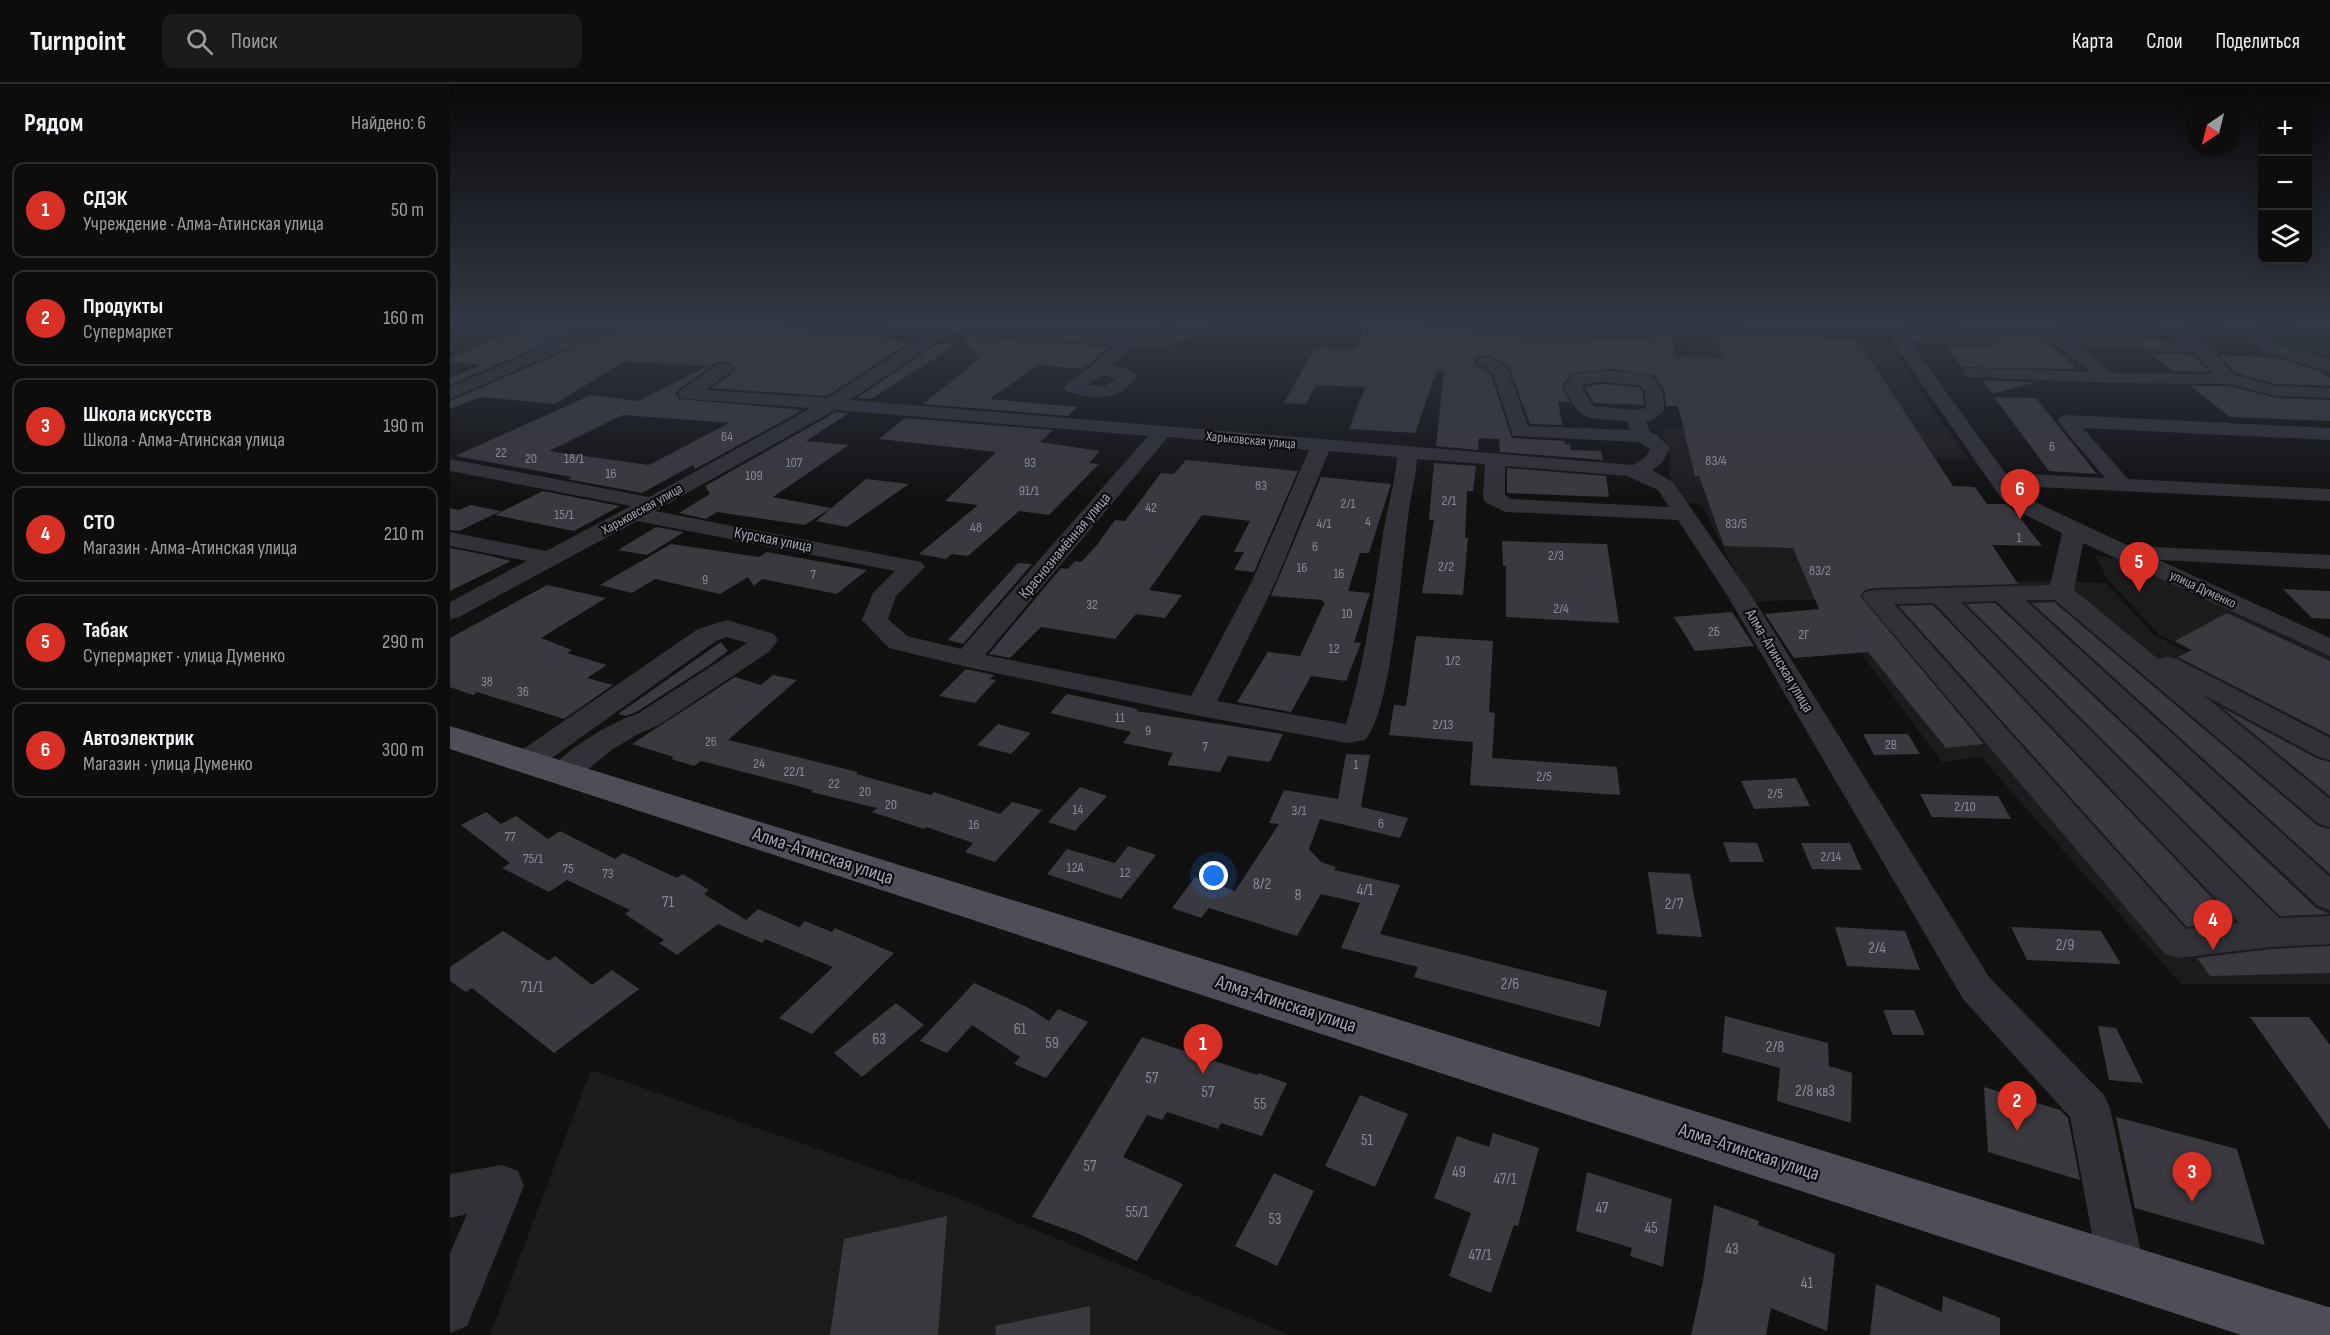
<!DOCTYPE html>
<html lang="ru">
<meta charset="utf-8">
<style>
body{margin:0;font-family:"Sofia Sans Condensed",sans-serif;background:#1b1b1c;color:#f1f3f6}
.controls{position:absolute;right:18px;top:18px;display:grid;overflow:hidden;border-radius:12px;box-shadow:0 3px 15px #0003}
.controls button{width:54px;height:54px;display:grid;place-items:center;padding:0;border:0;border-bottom:2px solid #2d2d2e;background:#0d0d0e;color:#f1f3f6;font:30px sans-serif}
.compass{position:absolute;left:1736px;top:18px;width:54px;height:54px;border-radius:50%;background:#0d0d0e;box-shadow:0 3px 15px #0003;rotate:215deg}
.you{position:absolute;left:764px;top:792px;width:21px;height:21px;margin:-15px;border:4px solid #fff;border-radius:50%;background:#1a73e8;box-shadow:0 0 0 9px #1a73e833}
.badge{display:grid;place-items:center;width:39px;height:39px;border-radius:50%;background:#d93025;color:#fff;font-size:20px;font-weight:700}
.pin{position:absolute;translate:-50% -50px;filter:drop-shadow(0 2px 3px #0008)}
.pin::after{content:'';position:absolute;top:32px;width:21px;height:18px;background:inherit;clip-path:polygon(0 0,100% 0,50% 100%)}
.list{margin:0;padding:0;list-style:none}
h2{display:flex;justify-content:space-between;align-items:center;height:78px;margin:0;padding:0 24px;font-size:26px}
h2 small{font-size:20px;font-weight:400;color:#9a9c9e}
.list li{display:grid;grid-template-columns:39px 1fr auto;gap:18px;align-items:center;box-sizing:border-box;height:96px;margin:0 12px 12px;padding:0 12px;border:2px solid #2d2d2e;border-radius:12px}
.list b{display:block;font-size:22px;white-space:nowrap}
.list p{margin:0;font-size:20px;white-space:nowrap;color:#9a9c9e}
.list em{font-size:20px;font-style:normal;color:#9a9c9e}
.icon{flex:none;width:33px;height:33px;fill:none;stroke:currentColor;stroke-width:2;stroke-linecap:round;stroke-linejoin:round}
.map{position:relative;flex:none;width:1880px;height:1251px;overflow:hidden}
header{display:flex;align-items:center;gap:36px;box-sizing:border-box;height:84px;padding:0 30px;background:#0d0d0e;border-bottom:2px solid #2d2d2e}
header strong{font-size:28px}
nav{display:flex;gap:33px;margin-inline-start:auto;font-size:21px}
.search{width:420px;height:54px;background:#1b1b1c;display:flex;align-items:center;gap:15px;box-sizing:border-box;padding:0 21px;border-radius:12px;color:#9a9c9e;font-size:22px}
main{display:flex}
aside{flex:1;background:#0d0d0e}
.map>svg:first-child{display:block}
.built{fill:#1c1c1f}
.green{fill:#1d251e}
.building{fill:#3a393f;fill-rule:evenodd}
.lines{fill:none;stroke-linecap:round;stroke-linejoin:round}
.minor{fill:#313138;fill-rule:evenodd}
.major{fill:#4d4e57;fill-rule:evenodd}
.labels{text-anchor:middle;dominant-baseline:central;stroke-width:4.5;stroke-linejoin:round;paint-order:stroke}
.number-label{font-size:14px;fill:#868997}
.far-street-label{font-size:14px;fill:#a0a4b4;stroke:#0c0c0d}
.street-label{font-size:16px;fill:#a0a4b4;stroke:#0c0c0d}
.near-number-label{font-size:16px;fill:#868997}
.near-street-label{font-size:20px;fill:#a0a4b4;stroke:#0c0c0d}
</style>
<header>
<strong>Turnpoint</strong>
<div class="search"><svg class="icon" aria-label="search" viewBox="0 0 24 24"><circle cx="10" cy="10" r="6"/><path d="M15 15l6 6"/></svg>Поиск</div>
<nav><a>Карта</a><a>Слои</a><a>Поделиться</a></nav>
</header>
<main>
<aside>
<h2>Рядом<small>Найдено: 6</small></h2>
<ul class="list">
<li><span class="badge">1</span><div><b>СДЭК</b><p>Учреждение · Алма-Атинская улица</p></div><em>50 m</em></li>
<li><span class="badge">2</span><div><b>Продукты</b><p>Супермаркет</p></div><em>160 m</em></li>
<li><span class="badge">3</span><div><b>Школа искусств</b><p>Школа · Алма-Атинская улица</p></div><em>190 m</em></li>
<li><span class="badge">4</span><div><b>СТО</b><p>Магазин · Алма-Атинская улица</p></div><em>210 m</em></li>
<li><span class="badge">5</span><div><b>Табак</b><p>Супермаркет · улица Думенко</p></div><em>290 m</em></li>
<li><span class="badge">6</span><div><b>Автоэлектрик</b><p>Магазин · улица Думенко</p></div><em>300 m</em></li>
</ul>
</aside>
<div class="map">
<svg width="1880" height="1251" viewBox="0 0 1880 1251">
<rect width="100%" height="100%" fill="#111112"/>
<path class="built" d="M1230,239L1429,246L1518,376L1486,375L1491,384L1471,383L1482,401L1503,402L1566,497L1656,499L1704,551L1880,640V900H1731L1531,673L1492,678L1371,515L1300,518L1252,421L1236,418L1219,392L1220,371L1212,346L1254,340L1232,270L1241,271Z
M1646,472L1673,475L1880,570V637L1709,551L1656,493Z
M141,986L508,1114L840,1251H40Z"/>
<path class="green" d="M1807,242L1880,245V272L1842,264Z"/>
<path class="building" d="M85,238H146L0,301V294L31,281L0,277V275Z
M174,238H281L351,245L399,247L403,245L444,249L434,256L460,258L377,312L261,304L281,290L285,284L280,278H267L229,305L226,310L229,315L353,326L245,385L243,381L192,409L117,395L122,393L5,372L141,311L188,317L257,282L175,277L105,320L31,313L0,325V317L171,243ZM173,331L279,339L199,381L99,367Z
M570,238H677L711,240L700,251L567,240Z
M916,238H968L967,243L1035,246V252L1201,255L1200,247L1221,248L1225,273L1274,274L1266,251L1305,252L1302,247L1371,250L1375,256L1408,257L1503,402L1525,403L1537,420H1556L1567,430L1592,462L1542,461L1568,500L1424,504L1415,506L1410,512L1534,660L1496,664L1418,568L1344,574L1315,530L1369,525L1343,464L1274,462L1249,392H1245L1228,322H1216L1215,307L1204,291L1162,285L1121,289L1112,302L1120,318H1108L1112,341L1080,340L1058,281L1041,272H1029L1024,277L1025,280L1041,291L1062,354L1115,357L1116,360L1121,361L1120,366L1151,367L1153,376L1050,368L1049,355L1029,354L1028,366L986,362L994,287L987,286L965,349L899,345L915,303L866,301L856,320L834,319L865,263L906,266Z
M1558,249H1589L1627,285L1512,283L1496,262L1539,263L1548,258V254Z
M513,252L550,254L659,263L633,285L588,281L540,315L627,323L618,332L473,320L529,275Z
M487,260L506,261L421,315L407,314Z
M1699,269L1742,271L1759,288L1722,287Z
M1769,271L1828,274L1869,287L1880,294V302L1826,300L1786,289Z
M1532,296L1587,298L1542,310Z
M1150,300L1189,303L1193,309L1194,321L1144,319L1135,303Z
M1740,302H1779L1826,314L1880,316V337L1780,333Z
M1544,313L1586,314L1647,390L1599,387Z
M386,328L399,329L356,357L399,361L323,413L381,424L355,441L267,428L256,435L229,429L260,410L255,402Z
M455,334L603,346L590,358L650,367L639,379L649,380L599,431L569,427L518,472L502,470L496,475L469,470L528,421L495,417L546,368L429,355Z
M736,376L848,387L804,488L784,486L794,468H784L800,437L752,431L699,506L732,511L715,534L686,530L665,555L591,543L560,574L539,570L611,484L618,485L625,477L631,478L647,461L665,436L675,437L711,389L724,390Z
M984,379L1026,382L1023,407H1017L1015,454H1018L1013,511L972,509L984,436H979Z
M1057,384L1156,392L1159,413L1057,409Z
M871,393L941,400L919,469H910L898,507L920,509L904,558L911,559L896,597L861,592L841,628L787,618L818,568L850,572L875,518H872L873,516L821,512Z
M416,395L459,400L397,443L366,437Z
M93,407L170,422L124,447L45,431Z
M20,421L51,427L9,447L0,446V424L9,426Z
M206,443L234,448L197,471L168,466Z
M1052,457L1157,460L1169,539L1056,533V482H1053Z
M221,460L309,473L317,468L417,486L387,510L312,495L304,502L298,493L270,510L205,495L182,509L150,501Z
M0,464L37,471L61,477L0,507Z
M568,479L582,480L513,560L498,556Z
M97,501L156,514L91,554L122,566L117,569L157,581L137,594L163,601L114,635L27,608L23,611L0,603V554Z
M1833,505L1880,507V535L1862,534Z
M1604,518L1868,742L1880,745V790L1582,519Z
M1545,519L1866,824L1880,830L1830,832L1516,520Z
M1483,521L1784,837L1737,843L1449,522Z
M1282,528L1304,562L1245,567L1224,533Z
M1775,530H1779L1880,577V651L1728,573L1742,566L1725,557Z
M966,552L1043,557L1039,628L1045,629L1042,674L1167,683L1170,711L1020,701L1023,658L939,651L944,621L956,622Z
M271,558L278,567L259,581L188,627L176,632L168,630Z
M516,585L544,591L540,595L546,596L525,619L489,612Z
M323,591L347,596L278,656L408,688L406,690L481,711L484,708L550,730L562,718L592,726L545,778L515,768L523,759L476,743L474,745L422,728L427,724L361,708L363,706L251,677L244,682L221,675L224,673L182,660L285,593L311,601Z
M617,610L688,625L686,627L833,650L820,678L778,672L770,688L717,681L723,669L673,659L681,648L600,629Z
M1771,623L1868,675L1880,678V712Z
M548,640L581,649L561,670L527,661Z
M1413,650H1458L1470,670L1424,671Z
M896,670L920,671L911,723L958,734L950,754L870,735L859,765L871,778L886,783L884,786L950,801L930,850L1157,907L1150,943L964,893L968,883L891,864L910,819L871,810L847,852L759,824L751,834L722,824L745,793L785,807L829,740L819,739L834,706L888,715Z
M1346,694L1360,722L1304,725L1291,697Z
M630,703L657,712L625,747L598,738Z
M1470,710L1548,712L1561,735L1482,733Z
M36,728L51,740L66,732L98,755L110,747L165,775L173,769L227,794L233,790L259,806L254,810L296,836L308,825L349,843L355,837L382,848L385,844L444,869L362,950L329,934L383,883L315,855L312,859L268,840L227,871L209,859L214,856L175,830L180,826L117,796L99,808L52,784L60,779L11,741Z
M1273,758L1307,759L1314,778H1280Z
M1351,759H1400L1412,786L1362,785Z
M678,762L706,771L671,815L597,790L617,765L665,779Z
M1198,788L1240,790L1252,853L1207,850Z
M1385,843L1455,847L1470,886L1397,882Z
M1561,843L1651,847L1671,880L1577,876Z
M53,847L99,877L105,872L142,901L162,886L189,905L104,969L22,904L16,908L0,897V883Z
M1880,862V889L1760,892L1747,874L1821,865Z
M524,899L577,923L599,937L608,925L638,938L596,994L564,980L570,973L522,941L497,969L470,957Z
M446,919L474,941L412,993L384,969Z
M1433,926H1464L1475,951H1443Z
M1275,932L1378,959L1379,982L1402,989L1401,1039L1327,1017L1330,984L1272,968Z
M1800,933H1859L1880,961V1046Z
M1648,942L1666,944L1693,999L1659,996Z
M692,953L807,991L808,989L837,999L812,1052L771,1039L768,1045L717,1028L712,1036L697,1031L673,1073L733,1100L687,1177L629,1150L582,1133Z
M1534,1003L1610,1026L1618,1034L1630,1096L1538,1068Z
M910,1011L958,1030L925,1103L875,1082Z
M1666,1033L1787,1065L1815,1161L1685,1124Z
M1043,1049L1089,1064L1068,1142L1064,1141L1041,1209L999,1192L1021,1129L984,1114L1007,1052L1039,1063Z
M1137,1088L1222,1115L1213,1183L1180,1172L1182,1164L1126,1147Z
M824,1089L864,1107L827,1182L785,1162Z
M1264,1121L1309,1137L1308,1141L1385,1170L1377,1247L1321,1224L1316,1251H1241L1253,1197Z
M497,1132L488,1251H380L394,1155Z
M1426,1200L1492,1228L1493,1212L1550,1234V1251H1420Z
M640,1222V1251H546L545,1242Z"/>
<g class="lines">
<path class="minor" d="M151,238H172L170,241L0,315V303Z
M432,238H513L704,254C727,252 727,236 755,238C735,264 711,265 682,262L663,281L673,283L687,292C667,320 645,315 616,307L613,303L643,281L664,261L501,248L400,316L1183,381L1196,372L1200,365L1189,358L1063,352L1043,290L1026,278L1029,274H1041L1057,283L1078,342L1180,346L1177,337C1138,333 1132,341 1114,303L1121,291C1145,285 1178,286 1202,292L1213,308L1214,326L1203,336L1196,338L1200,348L1207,351L1220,364L1212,379L1202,386L1223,398L1301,511L1539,893L1654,1011L1660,1024L1695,1187L1689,1204L1672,1210L1655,1204L1649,1187L1620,1033L1513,915L1277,511L1228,436L1056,428L1036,419L1033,414L1035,380L967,375C966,395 960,414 958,434C952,478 942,628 915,656L897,659L750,632L517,583L439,564L412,536L423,509L445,487L187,437L9,533L0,536V518L77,477L0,462V448L96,467L181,422L0,387V375L199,413L361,324L237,315L231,314L228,310L231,306L268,280H280L283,284L280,288L255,306L378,314L482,246L440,243ZM652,291L667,294L655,302L637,301ZM1150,298L1190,301L1195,308L1196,324L1185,326L1143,322L1132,303L1134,300ZM385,326L698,352L511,565L457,552L438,535L446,512L475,483L471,478L205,427ZM718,353L859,366L802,497L741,612L535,571ZM879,367L947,373C945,400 937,424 933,450C923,515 915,578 896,640L767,617L826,497ZM1055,382L1177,392L1208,406L1219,423L1061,415L1055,411Z
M1295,238H1445L1453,248L1543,251L1547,256L1539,261L1460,258L1555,389L1655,394L1607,337L1610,333L1617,331L1880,344V356L1633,344L1678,395L1880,405V417L1565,402L1585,418L1679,462L1880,471V485L1709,476L1880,554V572L1633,459L1624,506L1708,575L1717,573L1727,575L1880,654V676L1869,673L1752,610L1880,715V743L1869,740L1605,516H1575L1880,793V826L1868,822L1546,517L1511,518L1829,834L1880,832V860L1821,863L1728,874L1715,870L1412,513L1415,508L1424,506L1600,501L1612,449L1569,428L1551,414L1436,248L1303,243ZM1484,519L1789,839L1736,845L1444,520Z
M1506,238H1599L1616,252L1730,257L1706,238H1724L1754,259L1785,291L1826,302L1880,304V314L1826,312L1779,300L1660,299L1521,293L1515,292L1512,288L1515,284L1641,288L1605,260L1592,247L1514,243ZM1629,263L1743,268L1764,290L1664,289Z
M1774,238H1792L1827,260L1880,275V288L1815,268Z
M1839,238H1880V244L1847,243Z
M277,536L324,550L328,556L319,568L209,641L190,649L163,665L125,696L114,699L103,696L99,689C114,665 162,638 189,629L297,559L277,553L266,557L88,684L77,687L66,684L62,677L66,670L248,545Z
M52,1081L68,1087L74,1102L17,1242L0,1249V1169L17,1130L0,1134V1090Z"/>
<path class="major" d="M0,642L1878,1223H1880V1251H1791L0,665Z"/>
</g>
<linearGradient id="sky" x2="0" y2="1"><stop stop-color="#09090a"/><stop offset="0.58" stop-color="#323844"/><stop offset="1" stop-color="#323844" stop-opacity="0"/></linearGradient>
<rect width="1880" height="413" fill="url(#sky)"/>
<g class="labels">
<g class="number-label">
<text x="277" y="352">64</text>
<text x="1602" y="362">6</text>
<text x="51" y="368">22</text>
<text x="81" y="374">20</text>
<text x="124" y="374">18/1</text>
<text x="1266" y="376">83/4</text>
<text x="344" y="378">107</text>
<text x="580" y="378">93</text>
<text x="161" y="389">16</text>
<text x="304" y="391">109</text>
<text x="811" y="401">83</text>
<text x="579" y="406">91/1</text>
<text x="999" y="416">2/1</text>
<text x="898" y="419">2/1</text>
<text x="701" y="423">42</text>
<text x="114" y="430">15/1</text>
<text x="918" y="437">4</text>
<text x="874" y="439">4/1</text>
<text x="1286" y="439">83/5</text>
<text x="526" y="443">48</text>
<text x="1569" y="453">1</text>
<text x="865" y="462">6</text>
<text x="1106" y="471">2/3</text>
<text x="996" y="482">2/2</text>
<text x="852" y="483">16</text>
<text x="1370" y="486">83/2</text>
<text x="889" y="489">16</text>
<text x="363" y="490">7</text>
<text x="255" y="495">9</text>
<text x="642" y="520">32</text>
<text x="1111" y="524">2/4</text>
<text x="897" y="529">10</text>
<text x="1264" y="547">2Б</text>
<text x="1354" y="550">2Г</text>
<text x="884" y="564">12</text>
<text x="1003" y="576">1/2</text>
<text x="37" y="597">38</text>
<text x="73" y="607">36</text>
<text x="670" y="633">11</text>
<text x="993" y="640">2/13</text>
<text x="698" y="646">9</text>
<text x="261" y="657">26</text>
<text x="1441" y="660">2В</text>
<text x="755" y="662">7</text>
<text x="309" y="679">24</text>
<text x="906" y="680">1</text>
<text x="344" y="687">22/1</text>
<text x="1094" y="692">2/5</text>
<text x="384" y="699">22</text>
<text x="415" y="707">20</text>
<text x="1325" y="709">2/5</text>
<text x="441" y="720">20</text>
<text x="1515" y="722">2/10</text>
<text x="628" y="725">14</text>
<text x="849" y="726">3/1</text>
<text x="931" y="739">6</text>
<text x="524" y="740">16</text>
<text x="60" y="752">77</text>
<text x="1381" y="772">2/14</text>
<text x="83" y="774">75/1</text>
<text x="625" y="783">12А</text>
<text x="118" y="784">75</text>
<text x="675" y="788">12</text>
<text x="158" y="789">73</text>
</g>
<g class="far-street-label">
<text transform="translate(801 356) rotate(5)">Харьковская улица</text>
<text transform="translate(192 425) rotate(-29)">Харьковская улица</text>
<text transform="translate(1753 505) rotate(25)">улица Думенко</text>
</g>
<g class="street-label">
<text transform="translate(323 456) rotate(11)">Курская улица</text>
<text transform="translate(615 462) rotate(-50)">Краснознамённая улица</text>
<text transform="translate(1329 577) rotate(59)">Алма-Атинская улица</text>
</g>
<g class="near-number-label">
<text x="812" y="800">8/2</text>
<text x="915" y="806">4/1</text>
<text x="848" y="811">8</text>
<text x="218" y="818">71</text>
<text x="1224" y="820">2/7</text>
<text x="1615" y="861">2/9</text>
<text x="1427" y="864">2/4</text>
<text x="1060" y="900">2/6</text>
<text x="82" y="903">71/1</text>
<text x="570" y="945">61</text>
<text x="429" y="955">63</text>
<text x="602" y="959">59</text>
<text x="1325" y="963">2/8</text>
<text x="702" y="994">57</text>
<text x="1365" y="1007">2/8 кв3</text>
<text x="758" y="1008">57</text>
<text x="810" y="1020">55</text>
<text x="917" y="1056">51</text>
<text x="640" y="1082">57</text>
<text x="1009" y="1088">49</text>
<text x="1055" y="1095">47/1</text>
<text x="1152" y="1124">47</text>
<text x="687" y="1128">55/1</text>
<text x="825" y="1135">53</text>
<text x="1201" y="1144">45</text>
<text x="1282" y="1165">43</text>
<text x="1030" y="1171">47/1</text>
<text x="1357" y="1199">41</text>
</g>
<g class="near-street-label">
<text transform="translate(373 772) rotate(18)">Алма-Атинская улица</text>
<text transform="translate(836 920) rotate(18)">Алма-Атинская улица</text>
<text transform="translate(1299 1068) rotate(18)">Алма-Атинская улица</text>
</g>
</g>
</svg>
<div class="controls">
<button>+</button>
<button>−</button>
<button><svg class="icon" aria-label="layers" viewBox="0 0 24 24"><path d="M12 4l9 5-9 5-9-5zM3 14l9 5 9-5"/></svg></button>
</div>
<svg class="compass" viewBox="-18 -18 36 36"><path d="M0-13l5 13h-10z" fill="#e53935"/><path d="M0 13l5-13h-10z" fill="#9a9c9e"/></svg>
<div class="you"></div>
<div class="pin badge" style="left:753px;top:990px">1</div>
<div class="pin badge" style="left:1567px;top:1047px">2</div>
<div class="pin badge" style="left:1742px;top:1118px">3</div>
<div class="pin badge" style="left:1763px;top:866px">4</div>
<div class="pin badge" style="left:1689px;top:508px">5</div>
<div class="pin badge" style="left:1570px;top:435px">6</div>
</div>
</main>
